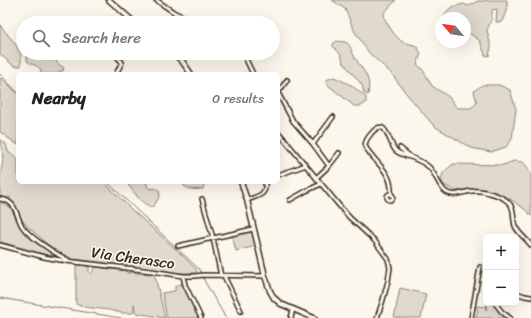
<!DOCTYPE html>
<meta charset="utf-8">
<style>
body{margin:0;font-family:Sriracha,sans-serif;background:#f2f2f2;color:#222}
.controls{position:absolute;right:12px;bottom:12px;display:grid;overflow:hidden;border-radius:6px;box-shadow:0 4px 16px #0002}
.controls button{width:36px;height:36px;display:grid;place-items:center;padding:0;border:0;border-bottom:1px solid #e0e0e0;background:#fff;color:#222;font:20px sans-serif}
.compass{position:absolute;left:435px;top:12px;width:36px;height:36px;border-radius:50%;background:#fff;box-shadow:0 4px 16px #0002;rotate:299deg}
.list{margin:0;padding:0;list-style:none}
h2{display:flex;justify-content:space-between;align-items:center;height:52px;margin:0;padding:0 16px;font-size:17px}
h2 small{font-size:13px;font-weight:400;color:#767676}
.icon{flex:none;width:22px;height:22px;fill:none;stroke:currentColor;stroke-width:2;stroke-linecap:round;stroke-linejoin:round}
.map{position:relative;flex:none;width:531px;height:318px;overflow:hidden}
.search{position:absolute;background:#fff;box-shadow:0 4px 16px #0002;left:16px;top:16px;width:264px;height:44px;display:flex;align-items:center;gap:10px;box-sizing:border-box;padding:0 14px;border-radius:22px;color:#767676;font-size:15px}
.panel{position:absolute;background:#fff;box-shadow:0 4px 16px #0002;left:16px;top:72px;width:264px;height:112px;border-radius:6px}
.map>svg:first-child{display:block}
.green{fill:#dfd9ce;stroke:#8d8276}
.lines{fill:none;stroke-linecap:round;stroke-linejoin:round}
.stream{stroke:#85796d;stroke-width:1}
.minor-casing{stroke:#3b2a1e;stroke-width:6}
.secondary-casing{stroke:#3b2a1e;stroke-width:7}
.minor{stroke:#fbf7ec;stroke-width:3}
.secondary{stroke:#fbf7ec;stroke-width:4}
.labels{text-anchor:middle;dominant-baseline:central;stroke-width:3;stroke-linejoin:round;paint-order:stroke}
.street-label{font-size:15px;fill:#3b2a1e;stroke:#fbf7ec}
</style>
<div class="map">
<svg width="531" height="318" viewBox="0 0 531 318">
<rect width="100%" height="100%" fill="#fbf7ec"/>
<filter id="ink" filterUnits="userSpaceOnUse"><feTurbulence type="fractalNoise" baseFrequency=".025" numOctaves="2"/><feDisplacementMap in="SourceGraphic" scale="8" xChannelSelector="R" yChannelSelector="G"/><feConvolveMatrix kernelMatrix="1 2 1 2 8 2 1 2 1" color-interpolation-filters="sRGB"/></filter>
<g filter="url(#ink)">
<path class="green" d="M332,0H396L384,13L385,20L394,34L402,42L414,45L418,48L421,54L417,64L423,70L432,86L449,97L457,108H471L477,103L474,91L482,85H499L510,90L516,109L512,139L506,147L491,152L471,148L434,126L405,92L391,73L369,53L355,32L345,9Z
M487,0H507V8L502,22H496L497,9L492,10V19L487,30L491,47L489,56L485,55L480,41L465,30V18H444C446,7 455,6 464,4L468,6L478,1H486Z
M0,25L16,45L21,55V66H14L0,54Z
M337,41C340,42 344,41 347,43C351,46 351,50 353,54C361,70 372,75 368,95L364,93L362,85L343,62L341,55L333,46V44Z
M27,53H45V54L49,58H56L57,63L64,68L63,71H59L58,74H41C42,65 33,66 27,61Z
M334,77L351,85L366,97V103L361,106H354L328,85L326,80Z
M0,78C5,80 13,89 18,94V145L0,132Z
M0,139L6,144L8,152L18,158V182H104L133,211L175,248L197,270L196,273H175L165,271L142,269L120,265L74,259L62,256L53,248L44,242L40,237L28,227L20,218L15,206L10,201V197L0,198V173L1,172L3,160L2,148L0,147Z
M514,161L523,162L528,168L531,176V216L527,211L509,198L478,188L455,191L444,185L441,180L443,173L453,164L503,165Z
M126,182H146L148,187L150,189L155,188L159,190L160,196L153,207H150L140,200Z
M181,182C189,182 197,180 204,185L203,189C195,190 185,190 181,182Z
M0,202L10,207L24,233L60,256L58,258L0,242Z
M249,231L253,233L256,246L236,251L232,235Z
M77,265H83L89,267V273L91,274C94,272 92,268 97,267L126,271L128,274L129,272L135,273L152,274L155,276L165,318L136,313L135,311L134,304V312L133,313H122L109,310L84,307L76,304V268Z
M180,284L183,285L199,318H167L162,293L175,291V286Z
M400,288L426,294L421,318H394Z
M487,303H492L500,312L507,318H476V315L478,311L477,310V306L486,307V310Z"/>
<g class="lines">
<path class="stream" d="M0,74L18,93
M107,182L199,269L201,273L206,284L223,313L224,316L226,318
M0,298L121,318"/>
<defs>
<path id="minor" d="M156,0L175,13L199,23
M243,53L253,74
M116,74L122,62L118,58V57L120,53
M278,93L293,121L313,144L329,166
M278,93L287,80
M278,133H279L342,209L350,218L374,240L388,259L390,268L388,281L383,300L377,318
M313,144L333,117
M400,148L411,157
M278,175L306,165
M316,178L329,166L339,153
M387 197a3 3 0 1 1 6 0a3 3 0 1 1-6 0Z
M391,194C393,171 375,164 365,146C365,141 367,139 370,135C387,113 388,144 396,151C401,155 407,156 413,158C418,160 424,163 429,167C436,174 438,186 446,192C455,198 464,191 473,191C482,190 500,195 507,201C516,208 512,217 515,226C518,233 526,239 531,245
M0,199C17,201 15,214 22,226C29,237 56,254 68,260
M202,199L213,238L221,276
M247,200C257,196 267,196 265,182
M290,200L306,191L321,184
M0,245L44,257L66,261L152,271L183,276H195L204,275L265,276
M178,246L253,229
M183,276L185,285L201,318
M224,276L241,311
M516,293L525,296L531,297
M495,303L502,312L510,318
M291,318L293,309
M471,318L480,267"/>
<path id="secondary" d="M109,0L135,23
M173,53L182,61L191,74
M241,182L247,200L265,276L270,291L274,298L281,304L314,318"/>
</defs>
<use href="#minor" class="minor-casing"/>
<use href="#secondary" class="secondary-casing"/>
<use href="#minor" class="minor"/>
<use href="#secondary" class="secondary"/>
</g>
</g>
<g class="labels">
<g class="street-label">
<text transform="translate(133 258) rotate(8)">Via Cherasco</text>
</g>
</g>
</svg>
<div class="controls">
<button>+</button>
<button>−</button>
</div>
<svg class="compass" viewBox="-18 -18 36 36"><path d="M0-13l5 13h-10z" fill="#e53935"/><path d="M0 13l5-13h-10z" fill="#767676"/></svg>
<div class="search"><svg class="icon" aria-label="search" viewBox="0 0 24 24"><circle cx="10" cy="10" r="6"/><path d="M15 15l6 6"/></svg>Search here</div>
<section class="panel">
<h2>Nearby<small>0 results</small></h2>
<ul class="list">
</ul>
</section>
</div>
